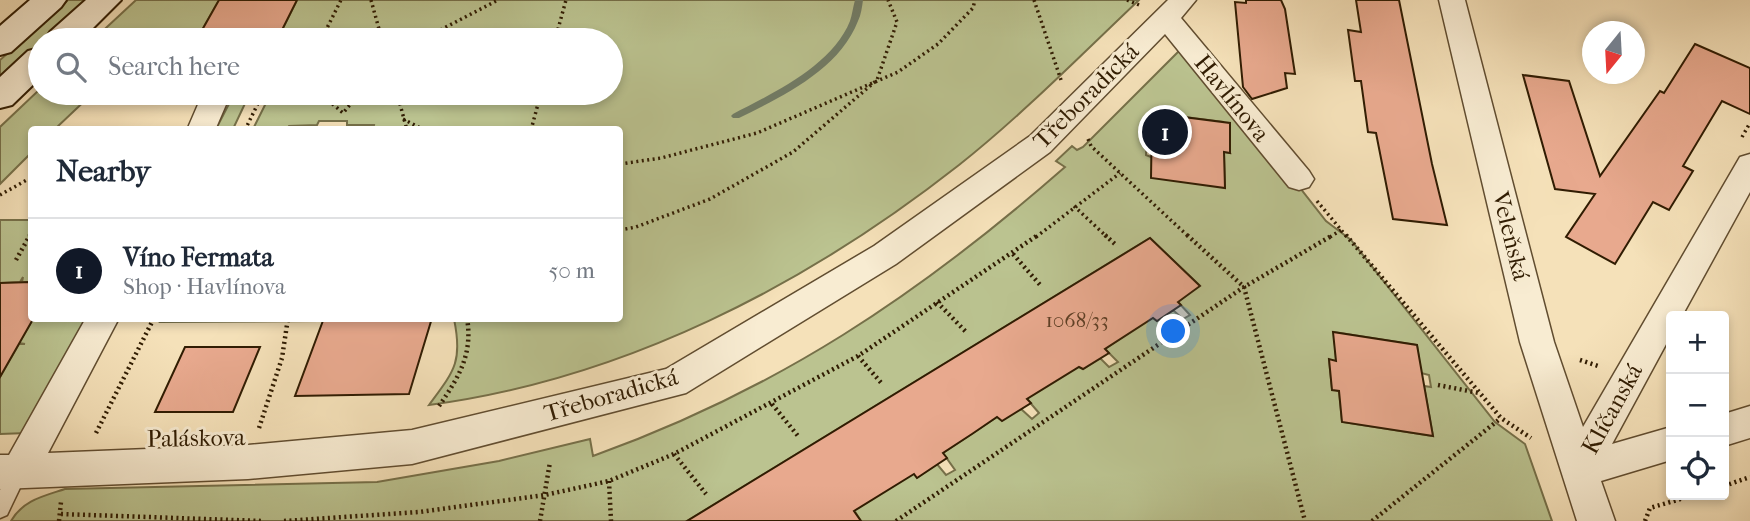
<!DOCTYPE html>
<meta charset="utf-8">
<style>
body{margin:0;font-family:"IM FELL French Canon",serif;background:#f2f2f3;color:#1f2937}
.controls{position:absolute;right:21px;bottom:21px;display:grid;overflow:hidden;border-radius:7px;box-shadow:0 4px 10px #0003}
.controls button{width:63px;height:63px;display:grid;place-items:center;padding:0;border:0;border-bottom:2px solid #e0e1e3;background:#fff;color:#1f2937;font:35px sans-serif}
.compass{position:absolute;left:1582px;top:21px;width:63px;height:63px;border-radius:50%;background:#fff;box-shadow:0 4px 10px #0003;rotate:198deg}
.you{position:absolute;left:1174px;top:332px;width:24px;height:24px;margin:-18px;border:5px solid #fff;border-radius:50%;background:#1a73e8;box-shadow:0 0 0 10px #1a73e833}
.badge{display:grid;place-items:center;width:46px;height:46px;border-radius:50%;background:#111827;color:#fff;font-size:23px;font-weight:700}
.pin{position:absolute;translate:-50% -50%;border:4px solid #fff;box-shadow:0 2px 7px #0006}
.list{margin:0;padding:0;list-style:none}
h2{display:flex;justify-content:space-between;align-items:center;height:91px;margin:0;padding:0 28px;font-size:30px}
h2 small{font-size:23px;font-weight:400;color:#747a83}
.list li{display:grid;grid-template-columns:46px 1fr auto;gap:21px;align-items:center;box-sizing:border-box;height:105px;padding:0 28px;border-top:2px solid #e0e1e3}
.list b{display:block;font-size:26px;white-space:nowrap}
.list p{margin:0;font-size:23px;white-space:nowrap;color:#747a83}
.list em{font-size:23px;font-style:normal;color:#747a83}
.icon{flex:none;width:38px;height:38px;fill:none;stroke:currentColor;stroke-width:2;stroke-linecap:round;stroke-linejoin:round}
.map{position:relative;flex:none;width:1750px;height:521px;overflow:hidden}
.search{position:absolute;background:#fff;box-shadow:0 4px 10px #0003;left:28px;top:28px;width:595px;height:77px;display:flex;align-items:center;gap:18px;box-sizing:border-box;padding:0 24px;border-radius:38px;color:#747a83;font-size:26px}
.panel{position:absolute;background:#fff;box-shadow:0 4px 10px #0003;left:28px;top:126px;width:595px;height:196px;border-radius:7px}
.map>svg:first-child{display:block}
.green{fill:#bbc390;stroke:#767049;stroke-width:2;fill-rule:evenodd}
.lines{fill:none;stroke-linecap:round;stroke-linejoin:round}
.stream{fill:#717d68;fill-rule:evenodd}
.building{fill:#e8a98e;stroke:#301c02;stroke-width:2}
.service-casing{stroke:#614d30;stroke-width:3}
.minor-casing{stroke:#614d30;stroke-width:3}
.secondary-casing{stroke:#301c02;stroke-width:4}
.path-far1{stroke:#301c02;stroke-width:3.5;stroke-dasharray:2 3.5;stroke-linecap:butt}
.path{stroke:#301c02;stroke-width:4.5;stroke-dasharray:2 3.5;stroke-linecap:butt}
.service{fill:#f8ecd2;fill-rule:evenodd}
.minor{fill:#f8ecd2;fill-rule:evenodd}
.secondary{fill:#f8ecd2;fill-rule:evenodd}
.labels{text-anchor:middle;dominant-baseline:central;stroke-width:6;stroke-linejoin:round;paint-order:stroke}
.number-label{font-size:21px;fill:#5e3f25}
.street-label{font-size:24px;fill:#301c02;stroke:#f8ecd2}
</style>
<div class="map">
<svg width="1750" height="521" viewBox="0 0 1750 521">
<rect width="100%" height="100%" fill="#f5e1b9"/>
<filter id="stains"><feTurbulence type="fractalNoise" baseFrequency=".00286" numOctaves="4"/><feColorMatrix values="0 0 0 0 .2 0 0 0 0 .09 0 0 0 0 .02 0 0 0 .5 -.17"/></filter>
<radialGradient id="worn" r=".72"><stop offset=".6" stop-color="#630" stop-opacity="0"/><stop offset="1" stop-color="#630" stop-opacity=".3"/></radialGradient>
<path class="green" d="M68,0H92L48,40H40V47L0,83V60Z
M136,0H219L197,39H223L93,40Z
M297,0H1139C1080,56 1022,115 959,165C805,286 624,379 429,405C454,371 463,362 454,319L620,318V130H373L374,125H347V121H319L317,125L289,126L287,129H253L271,93H611V40H250L278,38Z
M1181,49L1195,54L1326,221L1351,240L1495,422L1525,444L1552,521H861L854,510L913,473L917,478L937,464L946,475L955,470L943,453L997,417L1021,409L1032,419L1039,413L1026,398L1078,366L1083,369L1100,358L1109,367L1118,362L1105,349L1152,317L1157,321L1173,310L1183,319L1190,315L1178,302L1199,285L1150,238L687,521H11C23,500 44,496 65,489L377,482L499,461L590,439L593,456C777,390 919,295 1065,167L1056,161L1072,146L1077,150L1083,147ZM1153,113L1223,122L1224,143L1230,153L1224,152L1225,187L1146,155L1147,133L1153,134ZM1334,332L1417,345L1421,373L1429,375L1431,387L1424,386L1433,436L1342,422L1339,391L1332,389L1329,360L1336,361Z
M40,89V93H93L55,129L32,130L31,153L0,184V127Z
M240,93H250L233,129H216L232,98Z
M0,220H31V282H22L23,277L20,282L0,283Z
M162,318H320V319L319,321L160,322Z
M33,319H92L27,433L0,434V377L19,344H25L19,343Z"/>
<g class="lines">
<path class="stream" d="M855,0H863C862,7 861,15 858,21C839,70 783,96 739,118H733L731,116L733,114C773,93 832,66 850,21C852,15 853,7 855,0Z"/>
</g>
<path class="building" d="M219,0H297L278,38L197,39Z
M1246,0H1281L1285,9L1295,74L1285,73L1287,88L1252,99L1243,87L1235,2L1246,3Z
M1356,0H1399L1432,164L1447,225L1393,219L1376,133L1368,132L1361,81H1355L1348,30L1361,32Z
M1695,44L1750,68V114L1722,101L1683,166L1693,171L1669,210L1653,202L1615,264L1566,237L1595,194L1555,189L1523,75L1569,81L1600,176L1660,91L1664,93Z
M1152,113L1230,123V153L1224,152L1225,188L1151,178Z
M1150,238L1200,286L1178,302L1181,305L1157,321L1153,318L1105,349L1109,353L1083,369L1079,367L1027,399L1031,403L1002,421L997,417L972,434L943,453L947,458L917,478L914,474L854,511L861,521H687Z
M32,282V321L0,377V283Z
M324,318H432L409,394L295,396Z
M1333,332L1417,345L1433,436L1342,422L1339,391L1332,390L1329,359L1336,361Z
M185,347H260L233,412H155Z"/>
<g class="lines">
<defs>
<path id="service" d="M19,462L25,465L28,471L7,515L0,518V490L13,465Z"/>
<path id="minor" d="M1168,0H1196L1181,18L1309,171L1314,179L1309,187L1299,190L1289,187L1165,34L1050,152L896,264L686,393L412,464L248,479L0,489V455H9L86,318H119L48,453L248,445L412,430L666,369L874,246L1030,136Z
M1439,0H1465L1554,342L1583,427L1740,157L1750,154V192L1682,316H1671V335L1612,444L1671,427V460L1601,481L1615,521H1577L1520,342Z
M203,93H231L215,130H187Z
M1750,406V438L1724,446V414Z"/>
<path id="secondary" d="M30,0H66L61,7L11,52L0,55V26Z
M86,0H121L81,40H45L50,32Z
M40,48V78L12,105L0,108V77L28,51Z"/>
</defs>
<use href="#service" class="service-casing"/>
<use href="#minor" class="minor-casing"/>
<use href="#secondary" class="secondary-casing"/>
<path class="path-far1" d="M371,0L382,40
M1034,0L1061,80
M1127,0L1139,5
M310,40L327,28L341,0
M421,40L498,0
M555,40L566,0
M320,93L343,113L360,93
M397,93L407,130
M403,119L424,130
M245,130L263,93
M531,130L541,93
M1742,137L1750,123
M1088,139L1091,146L1189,237
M620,164L661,158L757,133L898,72L938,44L973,8L975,0
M0,195L32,177
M1317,201L1347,237
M1074,206L1107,237
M620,230L636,227L710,199L793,152L877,80L897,22L888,0
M29,237L32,232
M1036,237L1120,173
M1330,237L1341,230"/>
<path class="path" d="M1105,235L1116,245
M1187,235L1244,287L1305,521
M1346,235L1501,418L1531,438
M1013,254L1042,287
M16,260L30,235
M937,302L967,333
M858,356L883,385
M1580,360L1598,366
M1438,385L1479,393
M772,404L798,436
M439,406C459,377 473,354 467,318
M259,428L282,358L288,318
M96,433L154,318
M674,454L706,494
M609,481L611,521
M1724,486L1750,477
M61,514L263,521
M59,521L61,502
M284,521L419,512L545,495L609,481L674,454L858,356L1038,235
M540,521L550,462
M896,521L1244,287L1333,235
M1372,521L1501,418
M1645,521L1650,508L1694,495"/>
<use href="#service" class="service"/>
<use href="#minor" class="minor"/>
<use href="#secondary" class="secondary"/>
</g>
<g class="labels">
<g class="number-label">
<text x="1077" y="320">1068/33</text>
</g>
<g class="street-label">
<text transform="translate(1086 96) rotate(-45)">Třeboradická</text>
<text transform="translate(1232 98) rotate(51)">Havlínova</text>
<text transform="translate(1511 236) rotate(76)">Veleňská</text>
<text transform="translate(611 395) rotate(-16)">Třeboradická</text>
<text transform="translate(1612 409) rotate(-61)">Klíčanská</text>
<text transform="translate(196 438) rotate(-1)">Paláskova</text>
</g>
</g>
<rect width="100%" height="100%" filter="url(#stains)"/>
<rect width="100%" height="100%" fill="url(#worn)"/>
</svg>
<div class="controls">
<button>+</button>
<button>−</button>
<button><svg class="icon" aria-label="locate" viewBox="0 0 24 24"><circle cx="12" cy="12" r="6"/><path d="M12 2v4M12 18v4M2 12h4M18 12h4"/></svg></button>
</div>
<svg class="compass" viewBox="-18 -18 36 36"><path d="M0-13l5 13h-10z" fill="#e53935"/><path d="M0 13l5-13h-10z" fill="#747a83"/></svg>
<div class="you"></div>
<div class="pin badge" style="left:1165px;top:132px">1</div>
<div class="search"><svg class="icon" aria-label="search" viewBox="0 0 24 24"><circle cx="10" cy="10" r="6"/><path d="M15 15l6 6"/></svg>Search here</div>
<section class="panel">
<h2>Nearby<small></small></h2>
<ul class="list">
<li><span class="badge">1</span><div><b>Víno Fermata</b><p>Shop · Havlínova</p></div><em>50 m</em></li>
</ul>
</section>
</div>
